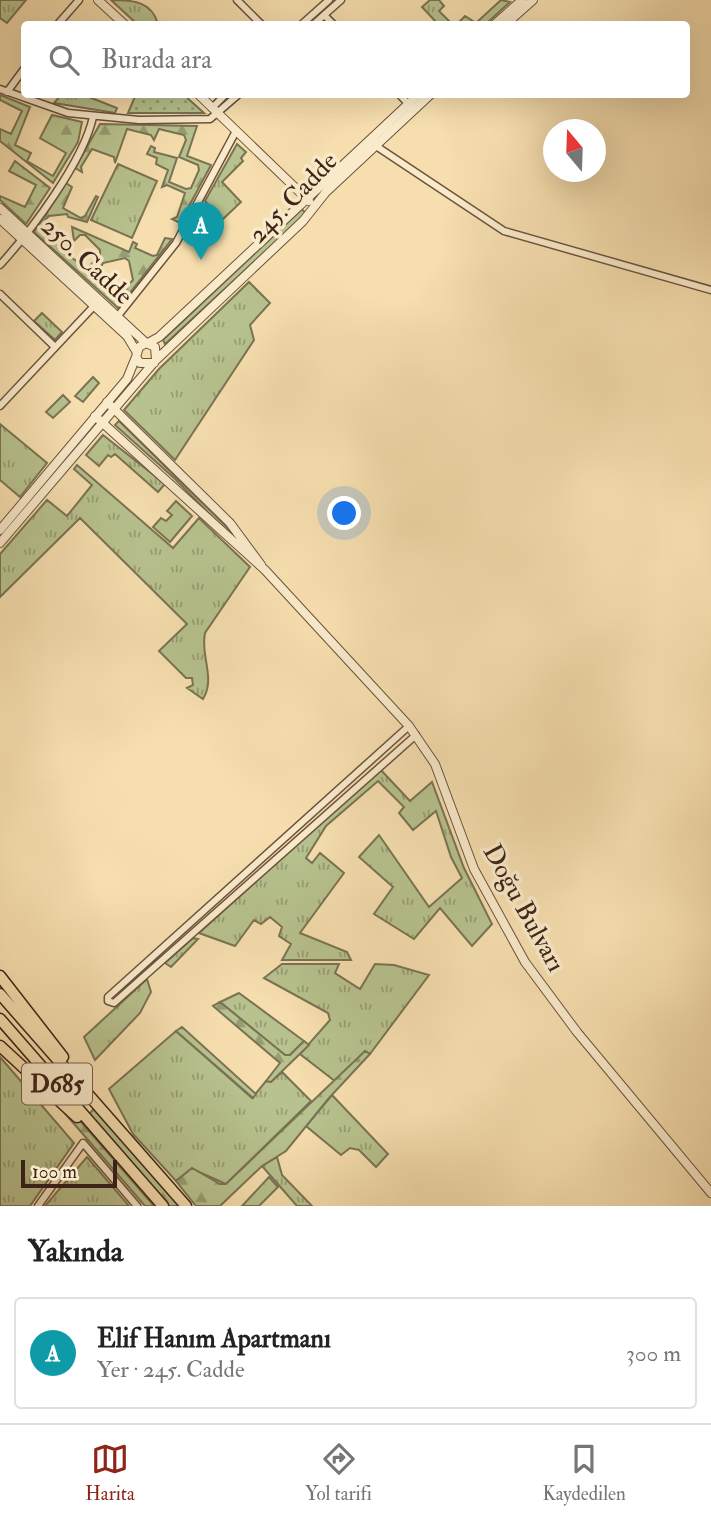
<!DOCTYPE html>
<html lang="tr">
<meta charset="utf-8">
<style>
body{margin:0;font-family:"IM FELL Double Pica",serif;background:#f2f2f2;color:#222}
.compass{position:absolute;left:543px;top:119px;width:63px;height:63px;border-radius:50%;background:#fff;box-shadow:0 7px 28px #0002;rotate:341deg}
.scale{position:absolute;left:21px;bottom:18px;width:96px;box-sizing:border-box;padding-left:7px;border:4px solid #3e2418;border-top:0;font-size:19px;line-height:24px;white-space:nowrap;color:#3e2418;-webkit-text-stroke:5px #f9eaca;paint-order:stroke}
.you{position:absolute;left:345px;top:514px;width:24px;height:24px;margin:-18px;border:5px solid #fff;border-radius:50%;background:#1a73e8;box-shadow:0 0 0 10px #1a73e833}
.badge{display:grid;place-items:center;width:46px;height:46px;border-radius:50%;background:#8f2418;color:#fff;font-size:23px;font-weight:700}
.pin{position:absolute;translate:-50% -58px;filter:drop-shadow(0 2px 4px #0008)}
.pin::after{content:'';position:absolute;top:37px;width:24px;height:21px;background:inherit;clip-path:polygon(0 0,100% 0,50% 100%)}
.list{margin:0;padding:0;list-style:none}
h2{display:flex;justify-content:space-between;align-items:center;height:91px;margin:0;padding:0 28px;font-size:30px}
h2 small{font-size:23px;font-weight:400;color:#767676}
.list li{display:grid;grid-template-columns:46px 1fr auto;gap:21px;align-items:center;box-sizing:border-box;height:112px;margin:0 14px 14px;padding:0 14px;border:2px solid #e0e0e0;border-radius:7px}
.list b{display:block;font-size:26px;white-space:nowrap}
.list p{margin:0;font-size:23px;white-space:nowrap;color:#767676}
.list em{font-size:23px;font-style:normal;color:#767676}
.icon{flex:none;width:38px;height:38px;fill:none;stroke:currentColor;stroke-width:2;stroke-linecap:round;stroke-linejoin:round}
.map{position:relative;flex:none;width:711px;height:1206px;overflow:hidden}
.search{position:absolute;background:#fff;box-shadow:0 7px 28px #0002;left:21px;right:21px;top:21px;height:77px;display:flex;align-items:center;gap:18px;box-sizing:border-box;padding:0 24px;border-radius:7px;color:#767676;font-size:26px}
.sheet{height:217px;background:#fff}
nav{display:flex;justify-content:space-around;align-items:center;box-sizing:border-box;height:98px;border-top:2px solid #e0e0e0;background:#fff;font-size:19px;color:#767676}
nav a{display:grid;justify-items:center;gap:4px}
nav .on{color:#8f2418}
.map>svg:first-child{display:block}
.grass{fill:url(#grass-tufts);stroke:#7a7353;stroke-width:2}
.forest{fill:url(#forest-firs);stroke:#7a7353;stroke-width:2;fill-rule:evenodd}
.park{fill:url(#park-dots);stroke:#7a7353;stroke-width:2}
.pitch{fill:#b7c28e;stroke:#7a7353;stroke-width:2}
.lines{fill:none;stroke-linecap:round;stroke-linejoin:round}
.minor-casing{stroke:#6c523e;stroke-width:9}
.tertiary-casing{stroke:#6c523e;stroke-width:10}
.trunk-casing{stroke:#3e2418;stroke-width:13}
.minor{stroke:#f9eaca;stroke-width:6}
.tertiary{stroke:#f9eaca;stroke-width:8}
.trunk{stroke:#f6deae;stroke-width:10}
.labels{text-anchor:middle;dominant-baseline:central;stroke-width:7;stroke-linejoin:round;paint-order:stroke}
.shield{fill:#f9eaca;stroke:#765f4d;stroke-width:2}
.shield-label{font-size:24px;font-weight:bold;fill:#3e2418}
.street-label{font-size:26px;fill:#3e2418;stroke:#f9eaca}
</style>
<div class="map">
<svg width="711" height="1206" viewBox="0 0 711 1206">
<defs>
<pattern id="grass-tufts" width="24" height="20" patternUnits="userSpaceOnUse" patternTransform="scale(1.75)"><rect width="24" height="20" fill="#b7c28e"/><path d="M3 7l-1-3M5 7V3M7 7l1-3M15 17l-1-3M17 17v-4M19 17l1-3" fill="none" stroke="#969d73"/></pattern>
<pattern id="forest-firs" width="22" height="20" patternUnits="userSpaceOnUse" patternTransform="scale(1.75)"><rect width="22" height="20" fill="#b7c28e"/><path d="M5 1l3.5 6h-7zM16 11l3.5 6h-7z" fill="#969d73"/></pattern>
<pattern id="park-dots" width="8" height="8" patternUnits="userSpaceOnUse" patternTransform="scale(1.75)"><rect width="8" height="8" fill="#b7c28e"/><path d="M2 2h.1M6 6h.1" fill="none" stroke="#969d73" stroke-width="1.8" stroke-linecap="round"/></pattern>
</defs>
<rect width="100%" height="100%" fill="#f6deae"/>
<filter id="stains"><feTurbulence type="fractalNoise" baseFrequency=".00286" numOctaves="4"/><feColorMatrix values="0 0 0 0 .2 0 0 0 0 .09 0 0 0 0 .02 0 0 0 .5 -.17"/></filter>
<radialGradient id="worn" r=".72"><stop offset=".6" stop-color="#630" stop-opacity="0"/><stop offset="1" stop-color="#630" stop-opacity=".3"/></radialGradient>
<path class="grass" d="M0,0H26L7,23L0,18Z
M111,0C132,0 152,1 158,24H137Z
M430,0H439L444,6L439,11L452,24H438L422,7Z
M501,0L510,2L486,24H457L465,16L476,23Z
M61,95H84L117,108L115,113L54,103Z
M237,144L246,152L241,158L243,161L222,182L241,202L222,220L205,201Z
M118,164L157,181L132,238L91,220Z
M249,282L270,303L250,325L254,340L175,460L124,410L159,369Z
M42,313L62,332L55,340L34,321Z
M93,377L99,383L83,402L75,396Z
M63,395L70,402L53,418L46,412Z
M119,421L235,535L241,541L239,544L174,478L115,425Z
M0,424L47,463L20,497L0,480Z
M103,435L165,484L158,492L115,454L111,457L108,455L99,466L86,455Z
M77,465L173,548L199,518L250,567L205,633C200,656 216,678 203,699L187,688L193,685L192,678H186L159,651L187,624L80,518L0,597V554L47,500L67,516L92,485L74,469Z
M380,769L410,801L432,782L464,868L492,924L472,946L440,908L414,939L374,914L393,887L359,857L379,835L429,907L462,878L451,857L436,811L413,830L399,813L404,807L378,781L326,826L306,858L312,863L320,853L344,873L300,933L347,952L351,960H282L291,944L279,936L282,927L270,917L261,924L254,920L235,946L199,933Z
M193,938L198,939L171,967L165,963Z
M282,964H339L335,973L360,989L375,964L394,965L429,975L370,1054L365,1051L336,1082L300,1054L330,1020L328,1013L264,978Z
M147,979L151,992L140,1013L95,1060L84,1037Z
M239,993L304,1041L290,1055H285L220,1002Z
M176,1031L252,1098L266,1081L271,1082L282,1072L311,1101L226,1184L192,1169L176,1181L133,1134L109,1089Z
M0,1057L74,1143L30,1206H0Z
M332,1095L388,1154L376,1167L359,1150L350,1148L341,1155L306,1126Z
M87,1157L129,1206H45Z
M277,1157L282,1175L312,1206H297L262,1166Z"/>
<path class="forest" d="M0,95L30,107L15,145L31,153L27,161L53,176L66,153L40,138L52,115L82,122L78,142L53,183L0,141V129L11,134L22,111L0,100Z
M100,124L197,126L187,156L211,165L180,223L172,219L177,217L185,193L167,185L162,187L168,170L156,164L157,158L147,154L151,146L155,148L154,152L177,158L169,182L186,189L191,188L199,170L198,165L179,157L186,140L184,135L159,129L154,140L151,135L127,129L115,163L114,157L92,149L81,167L82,172L75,168Z
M15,161L50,188L26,224L0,200V196L25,207L36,185L9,171Z
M66,183L72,187L63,208L81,218L85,216L96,196L98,197L87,222L68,217L67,214L49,216L45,220L47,240L51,244L72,241L67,254L87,269L100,255V250L85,235H80L74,241L72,227L129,252L133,242L137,244L135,248L153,256L157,255L165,238L172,239L118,308L34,232ZM125,258L129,261L133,280L129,284L109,289L105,286L101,267L103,263Z
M302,209L306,214L165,344L163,340Z
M220,1002L285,1055H290L304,1041L309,1045L271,1082L266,1081L280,1063L213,1006Z
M182,1027L256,1094L253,1098L176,1031Z
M365,1051L370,1054L329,1098L286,1151L262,1166L220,1206H196L176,1181L192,1168L220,1184H226Z
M37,1081L76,1116L154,1206H145Z
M94,1109L180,1206H169L89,1114Z
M269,1177L278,1187L259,1206H242Z"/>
<path class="park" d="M136,94L184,95L204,113H128Z"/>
<path class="pitch" d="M176,501L192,516L170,542L153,527L161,518L166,521L172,515L167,511Z"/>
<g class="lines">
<defs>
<path id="minor" d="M237,0L261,24
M324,15L333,24
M58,24L79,0
M302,24L329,0
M314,24L341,0
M0,89L68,113L139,120L210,119L239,94
M7,92L24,69
M399,94L414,110
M212,108L226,94
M373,144L504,231L711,290
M0,265C31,231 83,162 93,117
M0,294L55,347
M117,317L176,243L236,131
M0,406L94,306
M409,726L108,997V1001L114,1003L416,735
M38,1206L83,1143L137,1206"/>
<path id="tertiary" d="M98,0L124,24
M495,24L522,0
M506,24L533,0
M198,94L309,201
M0,208L146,343
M0,219L127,336L136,351
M148,343L159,337L419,94
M156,360L303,221L326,192L431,94
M107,402L230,523L261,565
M95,416L265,570L409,726L435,764L474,869L525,962L577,1032L711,1193
M0,530L127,379L136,357
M0,543L156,360L155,347L146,343L139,347L136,357L140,363H154"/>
<path id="trunk" d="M0,976L63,1057
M0,994L186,1206
M0,1019L163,1206
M0,1046L77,1117"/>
</defs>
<use href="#minor" class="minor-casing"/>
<use href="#tertiary" class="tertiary-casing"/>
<use href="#trunk" class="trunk-casing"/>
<use href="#minor" class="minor"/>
<use href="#tertiary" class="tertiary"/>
<use href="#trunk" class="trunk"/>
</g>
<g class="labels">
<rect class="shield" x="22" y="1063.5" width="70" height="41" rx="5"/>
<g class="shield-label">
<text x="57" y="1084">D685</text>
</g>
<g class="street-label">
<text transform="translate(293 198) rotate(-46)">245. Cadde</text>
<text transform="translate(87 261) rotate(43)">250. Cadde</text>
<text transform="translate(524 908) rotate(61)">Doğu Bulvarı</text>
</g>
</g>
<rect width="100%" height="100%" filter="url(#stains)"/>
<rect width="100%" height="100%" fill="url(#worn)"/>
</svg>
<svg class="compass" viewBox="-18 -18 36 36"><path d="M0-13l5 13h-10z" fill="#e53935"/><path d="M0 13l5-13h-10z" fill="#767676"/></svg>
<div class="scale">100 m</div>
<div class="you"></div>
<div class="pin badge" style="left:201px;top:260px;background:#0f9aa8">A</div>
<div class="search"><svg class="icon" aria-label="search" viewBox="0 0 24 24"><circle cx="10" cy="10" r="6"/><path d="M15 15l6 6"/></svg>Burada ara</div>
</div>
<section class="sheet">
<h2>Yakında<small></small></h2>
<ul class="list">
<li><span class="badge" style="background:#0f9aa8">A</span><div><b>Elif Hanım Apartmanı</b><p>Yer · 245. Cadde</p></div><em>300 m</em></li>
</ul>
</section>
<nav>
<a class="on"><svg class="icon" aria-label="map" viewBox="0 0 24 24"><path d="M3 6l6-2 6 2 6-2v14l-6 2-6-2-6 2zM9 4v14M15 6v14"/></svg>Harita</a>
<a><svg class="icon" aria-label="directions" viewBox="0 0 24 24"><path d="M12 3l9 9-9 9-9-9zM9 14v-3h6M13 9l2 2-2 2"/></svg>Yol tarifi</a>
<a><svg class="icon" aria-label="saved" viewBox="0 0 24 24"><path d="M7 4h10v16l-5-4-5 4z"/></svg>Kaydedilen</a>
</nav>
